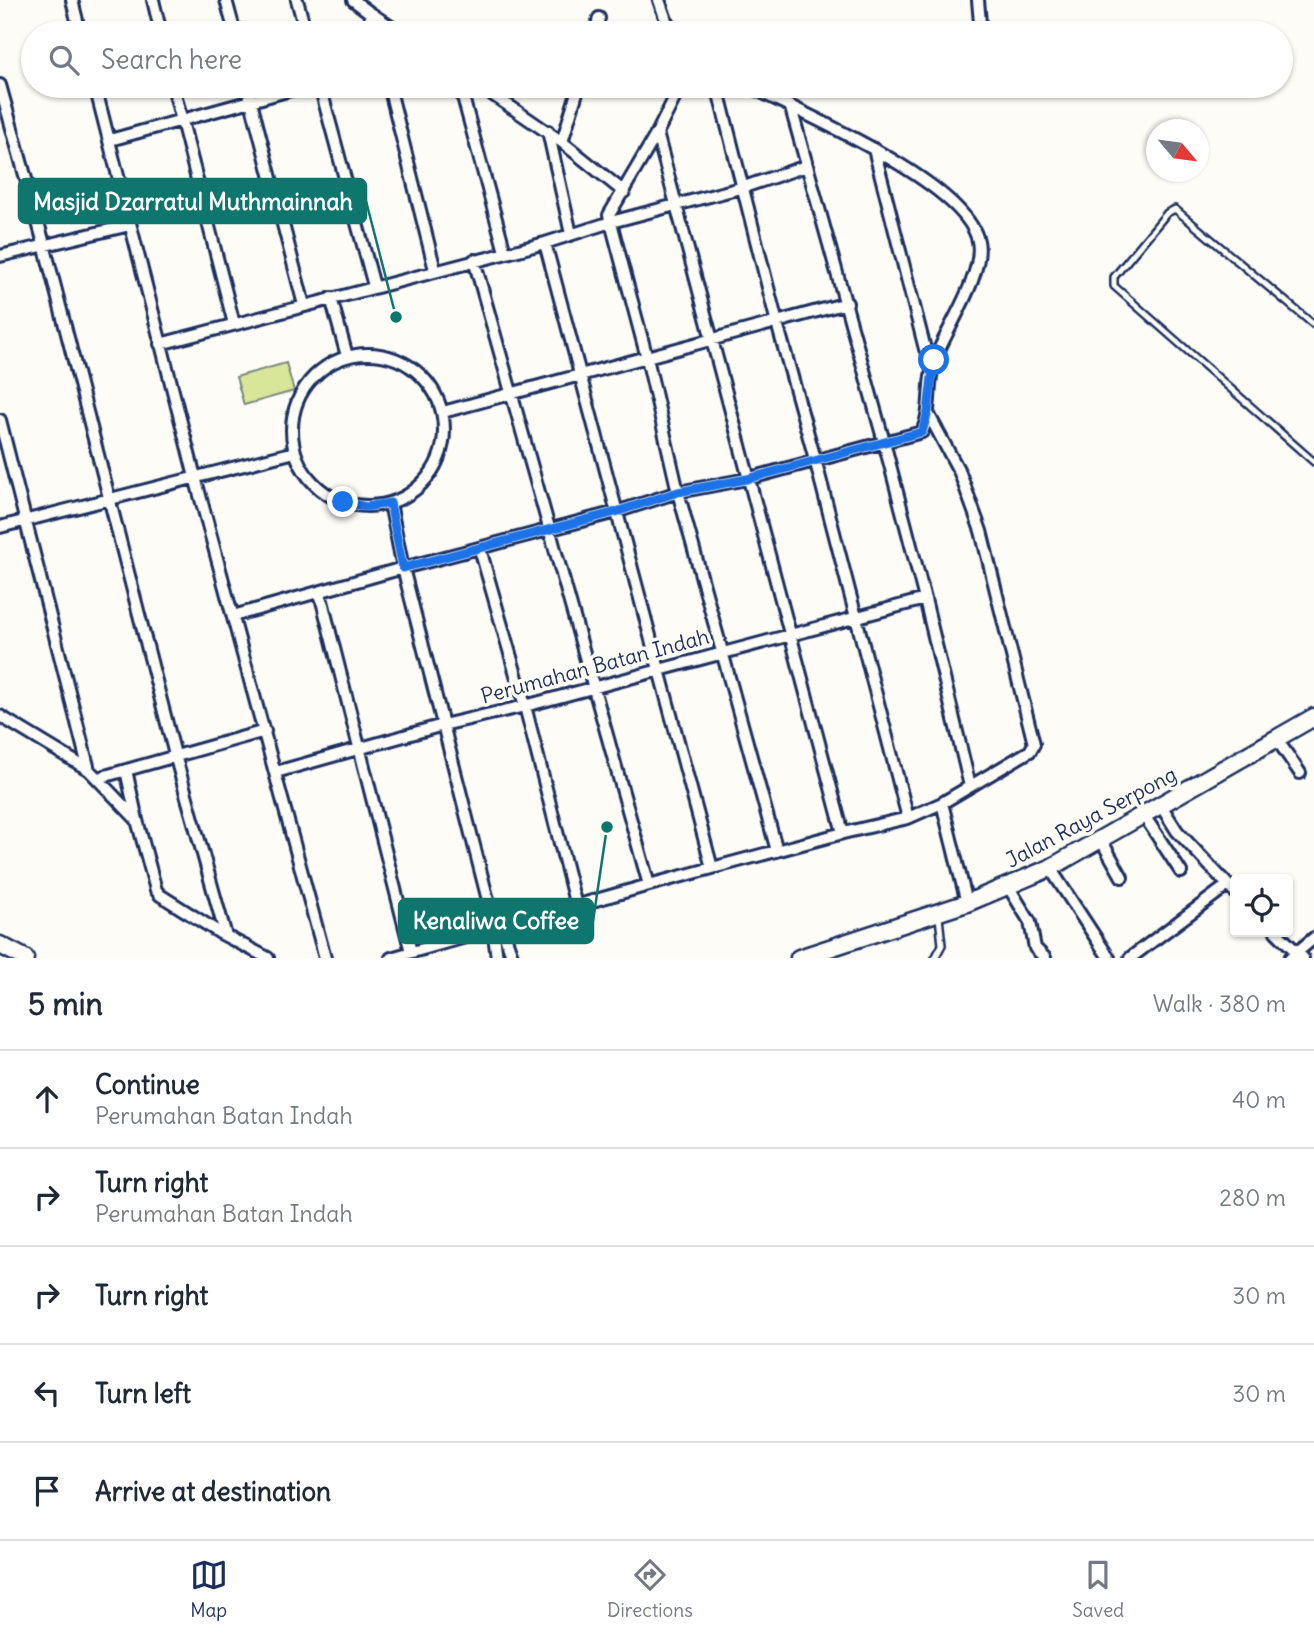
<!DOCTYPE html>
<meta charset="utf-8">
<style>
body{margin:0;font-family:Delius,sans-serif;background:#f2f2f3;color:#1f2937}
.controls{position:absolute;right:21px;bottom:21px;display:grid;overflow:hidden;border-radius:7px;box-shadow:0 2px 5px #0004}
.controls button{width:63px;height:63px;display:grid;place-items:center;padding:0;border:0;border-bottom:2px solid #e0e1e3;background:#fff;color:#1f2937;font:35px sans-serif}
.compass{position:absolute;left:1146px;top:119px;width:63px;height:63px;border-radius:50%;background:#fff;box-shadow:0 2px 5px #0004;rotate:119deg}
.stop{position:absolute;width:21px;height:21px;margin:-16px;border:5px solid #1a73e8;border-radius:50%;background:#fff}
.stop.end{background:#1a73e8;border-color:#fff;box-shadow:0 2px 7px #0008}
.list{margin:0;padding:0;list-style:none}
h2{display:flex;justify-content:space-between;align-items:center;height:91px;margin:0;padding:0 28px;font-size:30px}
h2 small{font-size:23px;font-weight:400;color:#747a83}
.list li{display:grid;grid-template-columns:46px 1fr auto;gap:21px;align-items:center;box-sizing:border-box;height:98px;padding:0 28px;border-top:2px solid #e0e1e3}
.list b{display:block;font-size:26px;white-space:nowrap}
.list p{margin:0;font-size:23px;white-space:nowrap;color:#747a83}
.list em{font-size:23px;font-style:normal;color:#747a83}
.icon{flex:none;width:38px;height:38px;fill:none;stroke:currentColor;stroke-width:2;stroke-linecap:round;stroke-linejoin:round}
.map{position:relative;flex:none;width:1314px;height:958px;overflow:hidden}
.search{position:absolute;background:#fff;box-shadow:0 2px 5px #0004;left:21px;right:21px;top:21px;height:77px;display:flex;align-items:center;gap:18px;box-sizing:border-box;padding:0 24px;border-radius:38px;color:#747a83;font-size:26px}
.sheet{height:581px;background:#fff}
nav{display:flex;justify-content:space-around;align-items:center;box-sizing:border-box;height:98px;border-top:2px solid #e0e1e3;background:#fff;font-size:19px;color:#747a83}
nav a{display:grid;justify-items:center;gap:4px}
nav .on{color:#1b2f5e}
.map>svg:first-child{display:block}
.green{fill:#d8e69a;stroke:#7a8a7c;stroke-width:2}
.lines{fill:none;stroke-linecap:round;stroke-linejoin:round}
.service-casing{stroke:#1b2f5e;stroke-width:10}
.minor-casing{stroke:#1b2f5e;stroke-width:16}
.secondary-casing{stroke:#1b2f5e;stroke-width:21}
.service{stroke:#fdfcf7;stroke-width:5}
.minor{stroke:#fdfcf7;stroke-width:10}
.secondary{stroke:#fdfcf7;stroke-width:16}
.route{stroke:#1a73e8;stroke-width:9}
.labels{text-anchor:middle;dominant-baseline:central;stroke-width:7;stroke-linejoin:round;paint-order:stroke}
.street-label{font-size:21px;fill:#1b2f5e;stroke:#fdfcf7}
.leader{fill:none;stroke:#0f766e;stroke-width:2.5}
.callout-dot{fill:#0f766e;stroke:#fdfcf7;stroke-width:2.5}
.callout{fill:#0f766e;stroke:#0f766e;stroke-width:2.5}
.callout-label{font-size:23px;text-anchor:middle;font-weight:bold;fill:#fff}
</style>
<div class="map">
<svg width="1314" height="958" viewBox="0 0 1314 958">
<rect width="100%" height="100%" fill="#fdfcf7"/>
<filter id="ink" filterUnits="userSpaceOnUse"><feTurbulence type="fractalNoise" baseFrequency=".0143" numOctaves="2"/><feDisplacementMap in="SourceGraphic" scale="14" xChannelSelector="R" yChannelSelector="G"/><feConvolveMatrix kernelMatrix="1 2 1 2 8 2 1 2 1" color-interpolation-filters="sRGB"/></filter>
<g filter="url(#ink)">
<path class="green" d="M286,363L294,391L244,405L236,377Z"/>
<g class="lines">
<defs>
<path id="service" d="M1314,325L1175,209L1167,213L1114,277V286L1314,462
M935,958L942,945L939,917"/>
<path id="minor" d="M72,0L80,33
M153,0L161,33
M226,0L235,33
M297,0L306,33
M353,0L369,12L375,33
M659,0L667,23L679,33
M978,0L980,23
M369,12L400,33
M595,33L599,18
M0,85L44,244L175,755L226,936
M95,86L195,477L325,958
M173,86L234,324
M247,86L304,305
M320,86L374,286
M389,86L435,270
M460,86L505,252
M480,86L562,142L624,192
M684,86L677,93L657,133L609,215L647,358L678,492L777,851
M717,86L777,323L815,459L908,818
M791,108L884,442L925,599L970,786
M548,131L571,234
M657,133L843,833
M110,140L305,86
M562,142L579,86
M874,149L925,349L934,360
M545,243L712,868
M0,256L130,225
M474,260L649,885
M331,298L347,356
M160,344L545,243L611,222L744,187L806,166
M292 430a76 76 0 1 1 152 0a76 76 0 1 1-152 0Z
M443,412L847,303
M0,420L89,770L0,716
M390,503L403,568L491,912L497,958
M0,527L295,452
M480,549L525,706L576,906
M320,593L411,952
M233,616L403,568L616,512L678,492L747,479L922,432C933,409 926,382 935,359C947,328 985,273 978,241C965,182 801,113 749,86
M1276,738L1300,773
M89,770L137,820L156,890L160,895L220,933L268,958
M126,770L137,820
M276,772L443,725L525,706L925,599
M98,778L265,731
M942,803L967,903
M1160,804L1177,831L1228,885
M1143,814L1181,872
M1100,838L1122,877
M1050,868L1109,958
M1008,886L1030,922L1035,948L1045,958
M500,922L513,958
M1276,932L1303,958
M391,958L649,885L843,833L908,818L942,803L1030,751L1034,744L981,531L960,473L928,413
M1130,958L1228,885L1235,892
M1290,958L1314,938"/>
<path id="secondary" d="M0,945L25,958
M799,958L967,903L1050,868L1314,717"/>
</defs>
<use href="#service" class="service-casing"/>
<use href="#minor" class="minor-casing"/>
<use href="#secondary" class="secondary-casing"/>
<use href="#service" class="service"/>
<use href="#minor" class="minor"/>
<use href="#secondary" class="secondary"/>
</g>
</g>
<g class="lines" filter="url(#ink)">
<path class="route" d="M343,502L366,507L390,503L403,568L616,512L678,492L747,479L922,432L928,412L934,360"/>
</g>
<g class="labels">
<g class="street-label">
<text transform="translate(595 666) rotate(-15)">Perumahan Batan Indah</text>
<text transform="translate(1091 817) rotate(-28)">Jalan Raya Serpong</text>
</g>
</g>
<path class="leader" d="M396 317L366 201M607 827L593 921"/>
<g class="callout-dot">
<circle cx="396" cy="317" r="7"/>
<circle cx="607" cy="827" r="7"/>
</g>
<g class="callout">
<rect x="19" y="179" width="347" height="44" rx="7"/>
<rect x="399" y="899" width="194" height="44" rx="7"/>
</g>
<g class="callout-label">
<text x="193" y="210">Masjid Dzarratul Muthmainnah</text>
<text x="496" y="929">Kenaliwa Coffee</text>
</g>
</svg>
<div class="controls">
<button><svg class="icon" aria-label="locate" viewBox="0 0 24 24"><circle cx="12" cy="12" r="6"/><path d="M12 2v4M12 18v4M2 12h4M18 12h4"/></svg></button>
</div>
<svg class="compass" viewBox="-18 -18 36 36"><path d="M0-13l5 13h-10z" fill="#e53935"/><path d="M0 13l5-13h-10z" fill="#747a83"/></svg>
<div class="stop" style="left:934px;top:360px"></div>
<div class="stop end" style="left:343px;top:502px"></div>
<div class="search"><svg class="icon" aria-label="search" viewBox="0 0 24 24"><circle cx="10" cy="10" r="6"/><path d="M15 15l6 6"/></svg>Search here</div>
</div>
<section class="sheet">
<h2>5 min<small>Walk · 380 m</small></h2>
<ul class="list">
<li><svg class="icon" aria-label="ahead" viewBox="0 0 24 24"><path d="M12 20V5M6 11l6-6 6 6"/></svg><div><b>Continue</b><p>Perumahan Batan Indah</p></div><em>40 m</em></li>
<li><svg class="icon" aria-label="right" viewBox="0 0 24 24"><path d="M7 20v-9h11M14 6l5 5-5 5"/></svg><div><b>Turn right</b><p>Perumahan Batan Indah</p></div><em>280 m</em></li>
<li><svg class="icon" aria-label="right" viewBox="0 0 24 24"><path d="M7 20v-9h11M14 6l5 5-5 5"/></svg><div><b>Turn right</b></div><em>30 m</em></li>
<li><svg class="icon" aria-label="left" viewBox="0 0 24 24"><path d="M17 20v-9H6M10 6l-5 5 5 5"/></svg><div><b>Turn left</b></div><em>30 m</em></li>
<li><svg class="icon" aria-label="arrive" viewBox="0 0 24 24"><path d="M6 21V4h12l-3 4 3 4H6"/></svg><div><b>Arrive at destination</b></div></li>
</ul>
</section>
<nav>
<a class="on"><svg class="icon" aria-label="map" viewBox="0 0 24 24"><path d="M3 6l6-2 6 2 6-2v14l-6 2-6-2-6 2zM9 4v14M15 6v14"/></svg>Map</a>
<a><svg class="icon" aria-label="directions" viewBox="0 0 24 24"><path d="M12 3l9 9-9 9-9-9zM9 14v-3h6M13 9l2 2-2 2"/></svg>Directions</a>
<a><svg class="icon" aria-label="saved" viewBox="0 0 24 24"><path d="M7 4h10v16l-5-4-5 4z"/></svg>Saved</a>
</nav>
